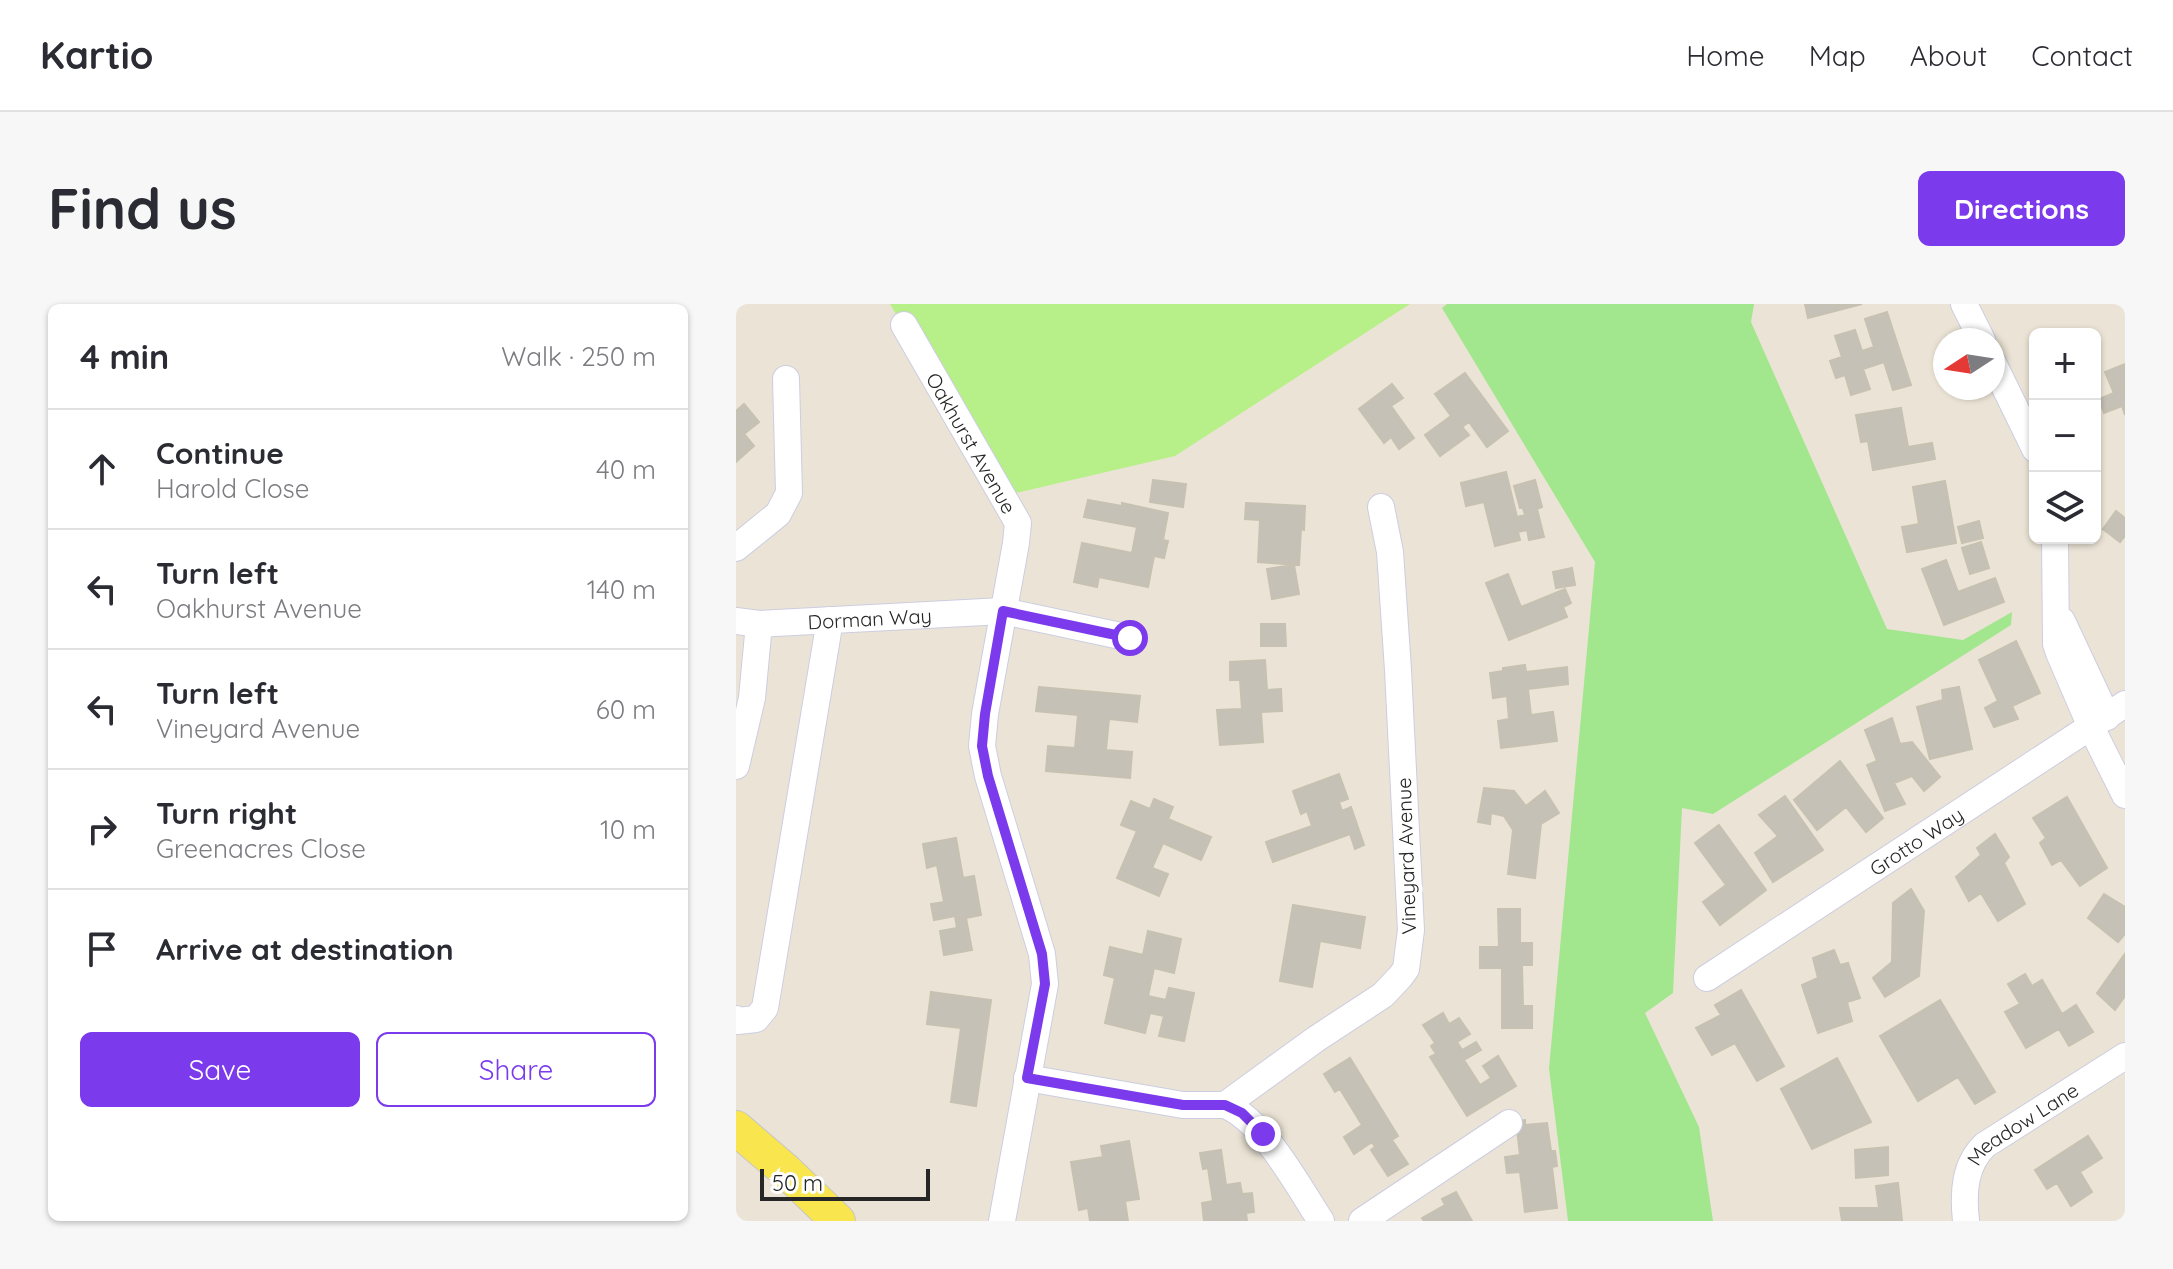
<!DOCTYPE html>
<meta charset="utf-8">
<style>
body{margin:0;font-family:Quicksand,sans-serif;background:#f7f7f7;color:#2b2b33}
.controls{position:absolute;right:24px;top:24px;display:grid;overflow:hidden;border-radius:12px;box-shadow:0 2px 6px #0004}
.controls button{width:72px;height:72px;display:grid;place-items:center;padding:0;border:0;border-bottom:2px solid #e1e1e2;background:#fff;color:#2b2b33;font:40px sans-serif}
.compass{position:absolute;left:1197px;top:24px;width:72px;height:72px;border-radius:50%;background:#fff;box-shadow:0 2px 6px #0004;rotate:258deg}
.scale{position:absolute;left:24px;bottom:20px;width:170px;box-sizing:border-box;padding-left:8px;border:4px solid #262626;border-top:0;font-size:22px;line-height:28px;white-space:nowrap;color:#262626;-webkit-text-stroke:6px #fff;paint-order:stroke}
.stop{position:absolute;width:24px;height:24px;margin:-18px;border:6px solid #7c3aed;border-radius:50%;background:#fff}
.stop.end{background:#7c3aed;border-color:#fff;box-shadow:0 2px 8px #0008}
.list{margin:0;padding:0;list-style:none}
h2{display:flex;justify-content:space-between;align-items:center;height:104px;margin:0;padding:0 32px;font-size:34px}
h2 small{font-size:26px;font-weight:400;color:#7c7c81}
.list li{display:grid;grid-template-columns:52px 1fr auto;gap:24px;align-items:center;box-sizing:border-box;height:120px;padding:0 32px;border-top:2px solid #e1e1e2}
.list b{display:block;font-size:30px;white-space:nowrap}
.list p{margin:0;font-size:26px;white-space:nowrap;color:#7c7c81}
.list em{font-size:26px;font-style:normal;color:#7c7c81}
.actions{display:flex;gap:16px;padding:24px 32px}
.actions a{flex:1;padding:18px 0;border:2px solid #7c3aed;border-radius:12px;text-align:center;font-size:28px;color:#7c3aed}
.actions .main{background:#7c3aed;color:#fff}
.icon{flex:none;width:44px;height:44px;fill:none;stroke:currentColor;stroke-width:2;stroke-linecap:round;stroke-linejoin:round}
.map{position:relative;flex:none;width:1389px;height:917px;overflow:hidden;border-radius:12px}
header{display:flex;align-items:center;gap:48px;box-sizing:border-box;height:112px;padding:0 40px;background:#fff;border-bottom:2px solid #e1e1e2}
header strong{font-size:38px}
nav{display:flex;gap:44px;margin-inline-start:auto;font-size:28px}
.intro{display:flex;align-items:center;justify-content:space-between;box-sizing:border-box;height:192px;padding:0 48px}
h1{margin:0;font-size:56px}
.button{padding:20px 36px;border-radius:12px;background:#7c3aed;color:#fff;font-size:28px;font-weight:700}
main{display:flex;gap:48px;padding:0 48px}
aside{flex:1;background:#fff;border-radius:12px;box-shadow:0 2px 6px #0004}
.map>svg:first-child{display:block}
.green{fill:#a2e68e}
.pitch{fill:#b7ef88}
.building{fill:#c5c1b6;stroke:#c6c1b0;stroke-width:2}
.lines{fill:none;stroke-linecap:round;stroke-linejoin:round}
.minor-casing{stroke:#cccde1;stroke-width:28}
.major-casing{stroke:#c7c7c7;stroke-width:36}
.minor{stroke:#fff;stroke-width:26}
.major{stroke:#f9e54d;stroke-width:34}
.route{stroke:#7c3aed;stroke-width:10}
.labels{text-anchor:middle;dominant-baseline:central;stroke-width:8;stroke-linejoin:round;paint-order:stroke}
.street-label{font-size:20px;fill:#262626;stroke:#fff}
</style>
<header>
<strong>Kartio</strong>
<nav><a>Home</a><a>Map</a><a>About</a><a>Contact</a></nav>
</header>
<div class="intro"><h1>Find us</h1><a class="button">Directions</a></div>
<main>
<aside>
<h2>4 min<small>Walk · 250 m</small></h2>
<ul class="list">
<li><svg class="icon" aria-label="ahead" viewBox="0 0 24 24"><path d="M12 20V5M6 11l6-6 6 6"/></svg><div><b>Continue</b><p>Harold Close</p></div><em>40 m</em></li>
<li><svg class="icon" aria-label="left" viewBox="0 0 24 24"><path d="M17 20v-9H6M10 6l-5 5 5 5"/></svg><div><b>Turn left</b><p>Oakhurst Avenue</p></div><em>140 m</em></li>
<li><svg class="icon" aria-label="left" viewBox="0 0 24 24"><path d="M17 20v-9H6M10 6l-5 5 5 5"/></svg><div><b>Turn left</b><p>Vineyard Avenue</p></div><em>60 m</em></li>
<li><svg class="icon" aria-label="right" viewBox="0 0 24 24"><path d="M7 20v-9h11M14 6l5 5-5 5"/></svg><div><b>Turn right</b><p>Greenacres Close</p></div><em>10 m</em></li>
<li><svg class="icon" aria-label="arrive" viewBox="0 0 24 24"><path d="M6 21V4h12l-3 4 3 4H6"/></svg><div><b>Arrive at destination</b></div></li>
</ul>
<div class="actions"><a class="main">Save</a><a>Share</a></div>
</aside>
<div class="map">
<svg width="1389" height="917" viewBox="0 0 1389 917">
<rect width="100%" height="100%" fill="#ebe4d6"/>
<path class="green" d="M711,0H1018L1015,18L1151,325L1227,336L1276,308L1275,321L977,510L946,504L937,689L909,709L963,823L977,917H832L813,765L859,258L706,4Z"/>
<path class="pitch" d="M154,0H674L439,152L267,192Z"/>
<path class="building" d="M1069,0H1126L1072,14Z
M1151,8L1175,81L1157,86L1148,58L1127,65L1134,85L1115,91L1109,71L1100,74L1094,57L1106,53L1099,32L1119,26L1126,47L1138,43L1129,15Z
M1389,60V111L1386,102L1368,109L1363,95L1378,89L1369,68Z
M729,69L772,127L751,143L733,118L726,123L733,131L704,152L689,131L715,112L699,90Z
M656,80L667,94L655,102L678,134L663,145L655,133L648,139L623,105Z
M8,100L23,118L8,130L18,142L0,158V107Z
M1165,104L1172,143L1196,139L1199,155L1137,166L1132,137L1125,138L1120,111Z
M770,168L781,213L789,211L787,204H784L778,182L799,176L806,203L801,205L808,233L793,236L791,226L782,228L784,236L759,242L748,198L730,202L725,179Z
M417,176L450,180L447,203L414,198Z
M1209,177L1220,239L1171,248L1166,223L1183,220L1177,183Z
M352,196L386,202V199L432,209L427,236L432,237L428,254L418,252L412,283L363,273L361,283L338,278L346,239L396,249L401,223L348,213Z
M510,199L569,202L568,226L565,225L563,261L522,258L524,216L509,215Z
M1380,207L1389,214V232L1384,238L1367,225Z
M1243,217L1247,234L1226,239L1222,223Z
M1245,238L1253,264L1234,270L1226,244Z
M1210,256L1222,288L1259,274L1268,298L1208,321L1186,265Z
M558,261L563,290L536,295L531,265Z
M836,264L839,281L820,284L817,268Z
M772,270L785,303L829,285L835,299L827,303L831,313L773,336L750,279Z
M525,320H549L550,342H525Z
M1280,337L1304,389L1276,402L1282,415L1258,423L1249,404L1262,397L1243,356Z
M529,356L531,386L545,385L546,407L525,408L527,438L484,441L481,406L506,405L504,376H494V358Z
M789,361L790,368L831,363L832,380L792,385L795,411L817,408L821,437L765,444L762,417L773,415L771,392L757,394L754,369L767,367V364Z
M303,383L404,392L401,418L373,415L370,446L396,448L394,474L310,467L312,442L339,444L342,411L300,407Z
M1223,383L1236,445L1194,455L1181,403L1207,396L1206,386Z
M1156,414L1164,440L1176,438L1204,473L1188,487L1176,472L1158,479L1169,500L1149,507L1131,461L1141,457L1129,426Z
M1104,457L1147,514L1130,528L1110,503L1081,526L1058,496Z
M603,470L612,495L603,498L606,507L615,503L628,541L619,545L614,530L537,558L530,538L576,522L571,507L565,510L557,487Z
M748,484L778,487L790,502L809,487L823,509L805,520L799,574L772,570L777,526L768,512L755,509L754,520L742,518Z
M1049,492L1087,546L1037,578L1019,549L1042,532L1023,511Z
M1331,493L1371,564L1344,582L1325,556L1316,561L1304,539L1310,534L1297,514Z
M418,495L437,503L432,515L475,533L465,556L427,539L416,564L432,570L423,592L381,574L401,527L385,521L395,497L414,505Z
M983,521L1030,586L984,621L967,598L990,581L959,539Z
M1259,530L1273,553L1268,559L1289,600L1262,617L1245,589L1233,597L1220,573L1245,551L1241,544Z
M220,534L227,574L238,572L245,611L230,614L236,646L208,651L204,627L221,624L219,612L198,616L195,600L208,598L201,561L191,564L187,540Z
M1175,585L1188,607L1183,672L1149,693L1137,674L1156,658L1157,599Z
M1368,590L1389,603V630L1382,638L1352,614Z
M557,601L629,613L624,644L584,637L576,683L544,677Z
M762,605H784V639H796V661H786L787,702H796V724H766V664H744V643H763Z
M412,627L445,635L438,669L418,664L412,692L430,696L433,684L458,689L448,737L423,732L428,712L414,709L409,729L369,719L379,674L368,671L374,643L407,651Z
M1098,646L1104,661L1112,659L1124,694L1111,698L1116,717L1082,729L1066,681L1082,674L1077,654Z
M1388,651L1389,692L1379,706L1361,689Z
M1289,670L1296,682L1306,676L1326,710L1340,701L1357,728L1333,742L1323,725L1290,744L1269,708L1284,700L1272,680Z
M1005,686L1048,762L1021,777L999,739L976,751L960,724L985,711L979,701Z
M195,688L255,696L240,802L215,798L225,724L191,720Z
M1204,696L1259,788L1239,800L1222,773L1182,797L1144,732Z
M707,709L713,720L723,714L734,730L721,738L726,746L740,738L745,746L728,756L744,781L755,774L747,762L762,752L780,782L731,812L694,753L700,750L695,742L699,739L687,721Z
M614,754L662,832L656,836L672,860L652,872L635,846L639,843L636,838L618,850L608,833L626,821L604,785L599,788L588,770Z
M1101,754L1135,818L1076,845L1045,785Z
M789,816V821L811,819L815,847H819L821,862L816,863L821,904L789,908L784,868L771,869L769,853L784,851L780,817Z
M1352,832L1366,854L1344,868L1356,888L1335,902L1321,879L1311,885L1299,866Z
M393,837L403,895L389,897L392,917H354L352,904L343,906L335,858L367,853L365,842Z
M1152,843V871L1120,874L1119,846Z
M485,846L490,881L504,879L506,890L516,889L518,908L510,909L511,917H468L466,899L477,897L472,864L467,865L464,849Z
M1162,879L1166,916L1106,917L1104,904H1143L1140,882Z
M720,888L736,917H688L686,914L709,901L706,895Z"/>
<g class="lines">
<defs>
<g id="minor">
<path d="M1228,0L1246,36"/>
<path id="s1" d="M168,21L282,219L280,239L249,410L246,442L252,472L306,650L309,680L266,917"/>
<path d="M1257,59L1299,145"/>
<path d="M1319,234L1320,340L1323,349L1355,423L1389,491"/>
<path d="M0,244L42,210L53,189L50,75"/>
<path id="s2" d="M0,317L23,320L267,307L394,334"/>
<path d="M1326,317L1371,413"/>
<path d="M0,462L16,394L23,320"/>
<path id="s3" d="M971,674L1389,400"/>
<path d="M0,715L2,717L20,715L29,704L94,316"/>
<path d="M291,774L447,801H489L580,735L647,691L664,673L670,665L675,626L662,366L654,248L645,203"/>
<path d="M489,801C528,817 562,882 585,917"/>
<path d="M626,917L773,819"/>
<path id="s4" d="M1230,917C1227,889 1228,861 1249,841L1389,752"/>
</g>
<path id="major" d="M0,824L50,867L102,917"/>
</defs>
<use href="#minor" class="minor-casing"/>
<use href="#major" class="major-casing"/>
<use href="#minor" class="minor"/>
<use href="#major" class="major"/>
</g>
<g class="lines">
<path class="route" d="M394,334L267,307L249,410L246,442L252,472L306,650L309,680L291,774L447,801H489L506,809L527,830"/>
</g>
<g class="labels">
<g class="street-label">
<text stroke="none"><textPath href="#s1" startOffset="136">Oakhurst Avenue</textPath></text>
<text stroke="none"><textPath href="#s2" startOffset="134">Dorman Way</textPath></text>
<text stroke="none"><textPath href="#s3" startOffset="250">Grotto Way</textPath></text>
<text transform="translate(670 552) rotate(-92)">Vineyard Avenue</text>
<text stroke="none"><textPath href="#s4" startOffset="124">Meadow Lane</textPath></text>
</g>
</g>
</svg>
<div class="controls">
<button>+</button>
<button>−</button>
<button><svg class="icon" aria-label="layers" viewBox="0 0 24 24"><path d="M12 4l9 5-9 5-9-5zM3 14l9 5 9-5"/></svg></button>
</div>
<svg class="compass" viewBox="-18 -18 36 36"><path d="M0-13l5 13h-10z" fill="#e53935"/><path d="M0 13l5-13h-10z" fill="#7c7c81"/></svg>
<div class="scale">50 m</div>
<div class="stop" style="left:394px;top:334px"></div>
<div class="stop end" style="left:527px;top:830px"></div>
</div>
</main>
